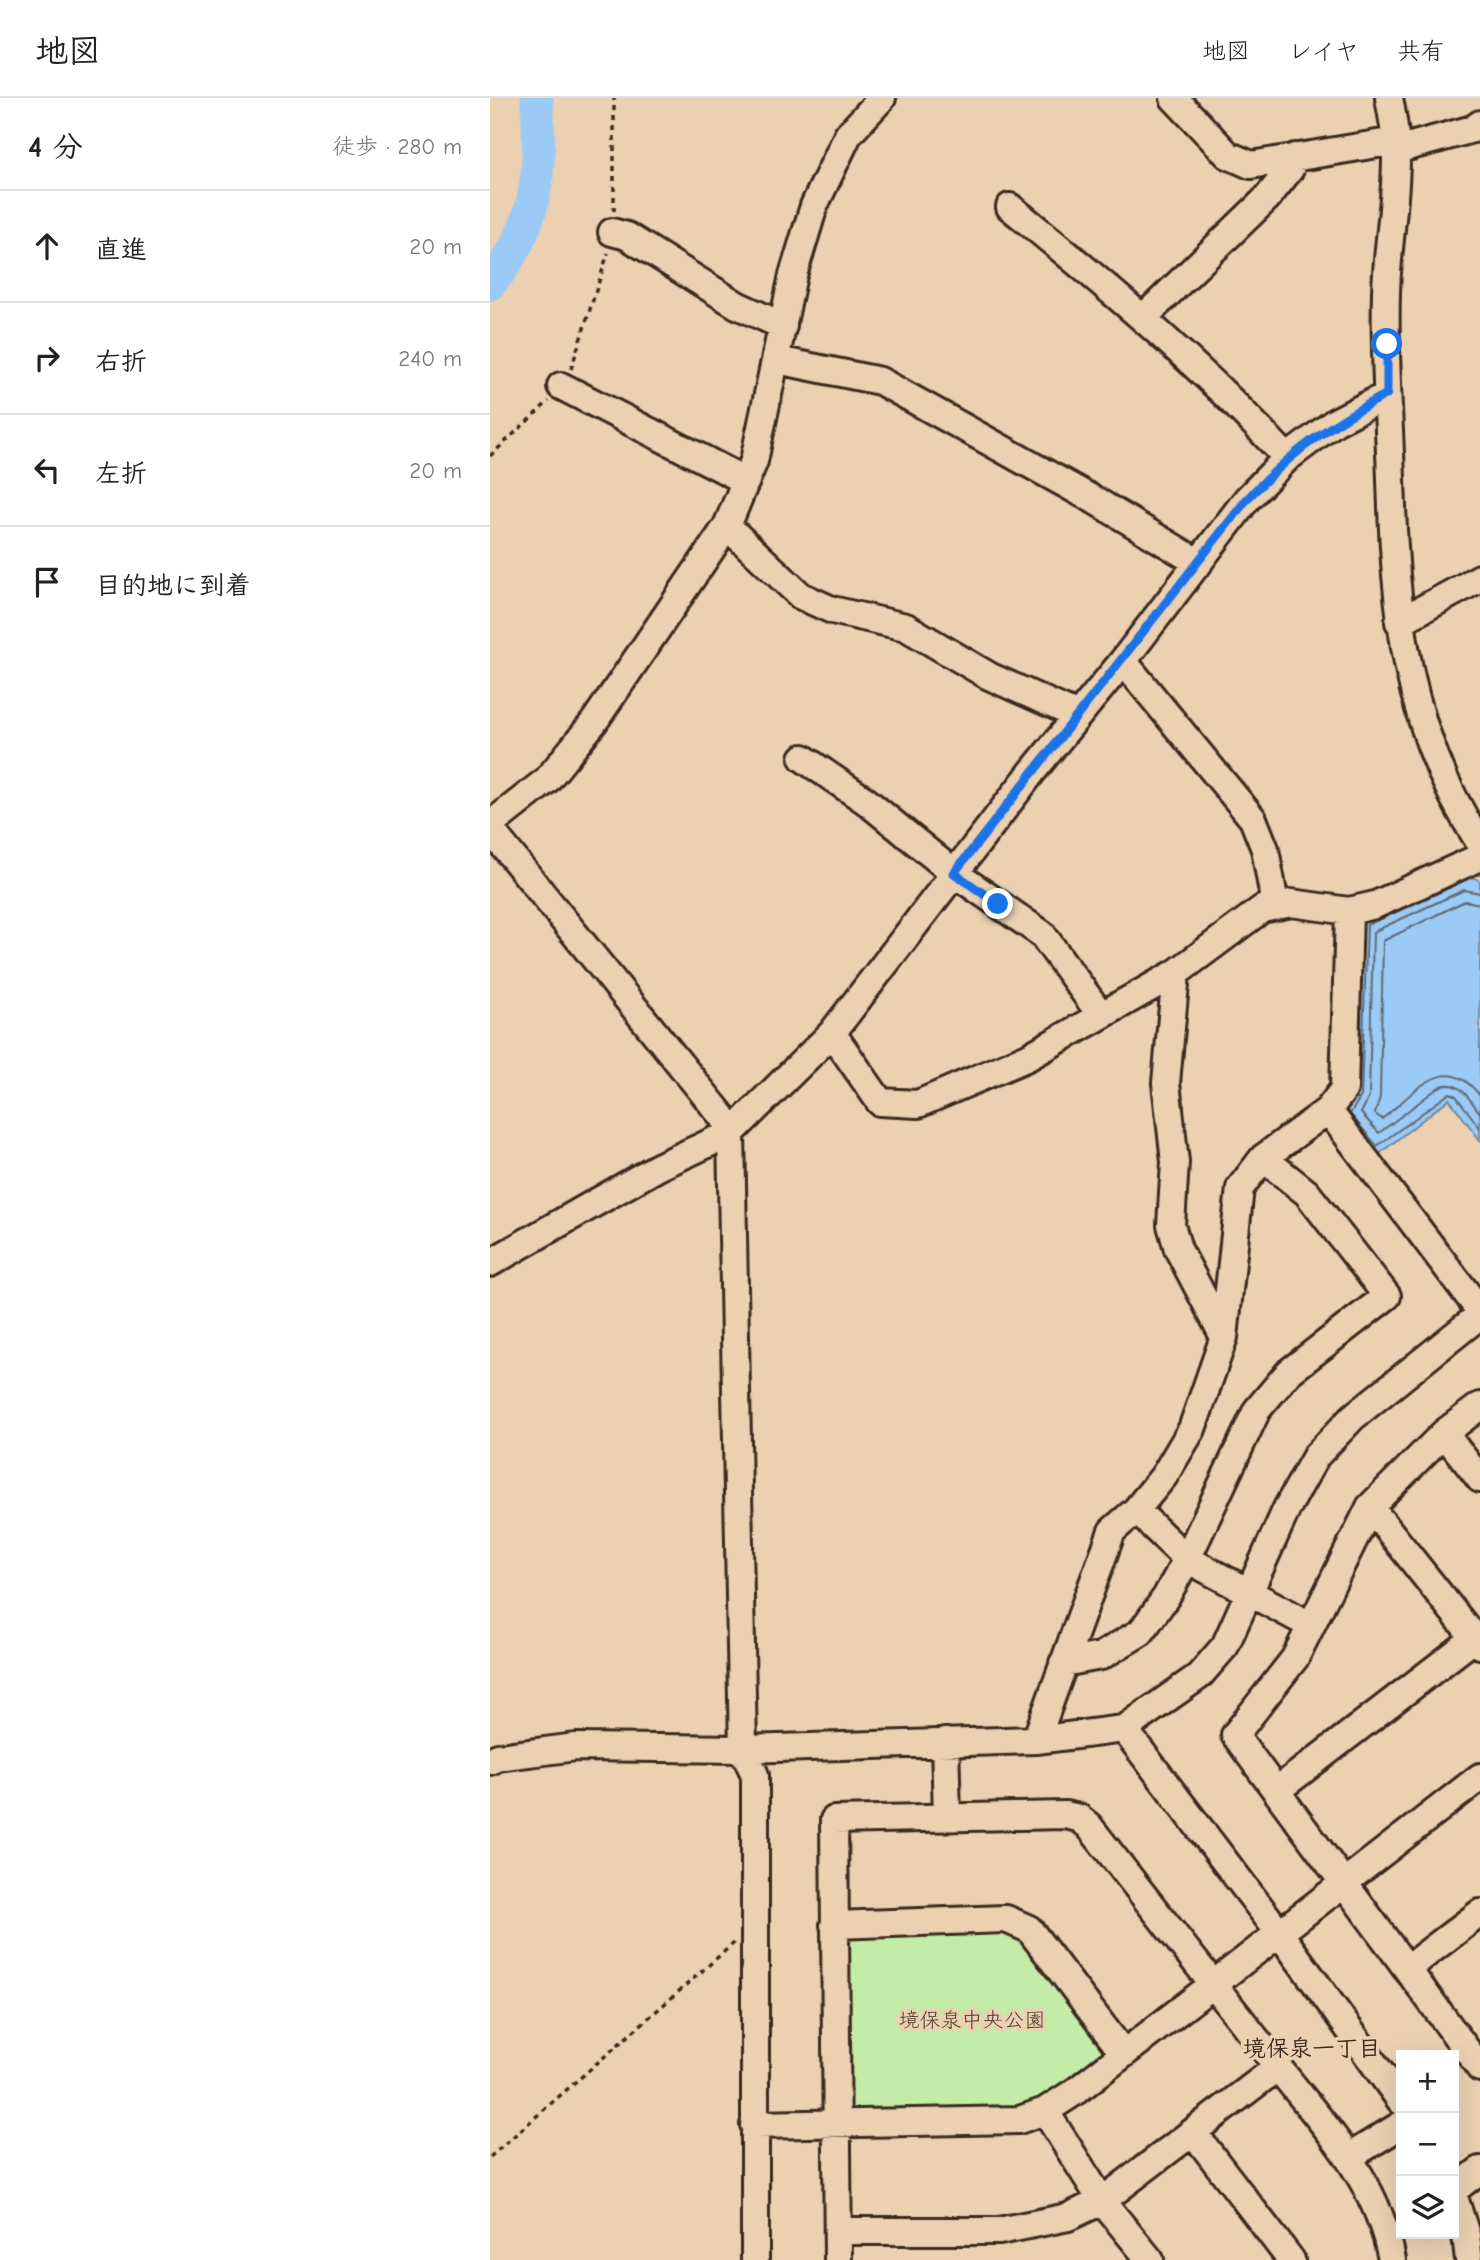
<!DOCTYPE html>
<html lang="ja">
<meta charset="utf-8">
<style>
body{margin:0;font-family:"Comic Neue","Klee One",sans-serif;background:#f2f2f2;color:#222}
.controls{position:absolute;right:21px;bottom:21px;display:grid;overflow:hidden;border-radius:0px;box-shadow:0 7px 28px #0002}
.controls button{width:63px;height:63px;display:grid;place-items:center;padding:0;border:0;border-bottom:2px solid #e0e0e0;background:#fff;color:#222;font:35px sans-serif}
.stop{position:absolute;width:21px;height:21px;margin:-16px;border:5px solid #1a73e8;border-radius:50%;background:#fff}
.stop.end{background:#1a73e8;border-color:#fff;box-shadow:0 2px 7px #0008}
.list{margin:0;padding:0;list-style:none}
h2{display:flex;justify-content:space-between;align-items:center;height:91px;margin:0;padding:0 28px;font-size:30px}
h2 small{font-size:23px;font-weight:400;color:#767676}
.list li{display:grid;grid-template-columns:46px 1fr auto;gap:21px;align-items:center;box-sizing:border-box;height:112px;padding:0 28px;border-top:2px solid #e0e0e0}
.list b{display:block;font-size:26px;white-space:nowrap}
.list em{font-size:23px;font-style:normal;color:#767676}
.icon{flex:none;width:38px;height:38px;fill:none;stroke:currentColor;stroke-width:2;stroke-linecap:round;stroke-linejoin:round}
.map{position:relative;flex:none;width:990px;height:2162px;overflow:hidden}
header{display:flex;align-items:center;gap:42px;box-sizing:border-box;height:98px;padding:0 35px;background:#fff;border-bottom:2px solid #e0e0e0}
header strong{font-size:33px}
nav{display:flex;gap:38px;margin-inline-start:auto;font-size:24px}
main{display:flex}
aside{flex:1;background:#fff}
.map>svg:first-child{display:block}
.green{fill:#c3eca8;stroke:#7f8b63;stroke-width:2}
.water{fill:#9acaf5;stroke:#748a9f;stroke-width:2}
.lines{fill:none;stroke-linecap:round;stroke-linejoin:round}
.shore{stroke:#616a74;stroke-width:2}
.river{stroke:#9acaf5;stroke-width:33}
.minor-casing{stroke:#3b2a1e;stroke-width:32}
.path{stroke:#3b2a1e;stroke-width:3.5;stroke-dasharray:5 5;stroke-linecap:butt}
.minor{stroke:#ebd0b2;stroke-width:26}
.route{stroke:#1a73e8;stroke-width:9}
.labels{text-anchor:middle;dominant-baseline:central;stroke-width:7;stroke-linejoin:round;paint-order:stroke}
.park-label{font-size:21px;fill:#493d2c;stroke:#ebd0b2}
.neighbourhood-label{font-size:23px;font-weight:bold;fill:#3b2a1e;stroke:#ebd0b2}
</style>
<header>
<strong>地図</strong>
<nav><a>地図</a><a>レイヤ</a><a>共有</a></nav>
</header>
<main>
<aside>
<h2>4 分<small>徒歩 · 280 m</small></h2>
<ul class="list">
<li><svg class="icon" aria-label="ahead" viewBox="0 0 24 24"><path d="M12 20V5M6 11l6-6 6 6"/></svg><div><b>直進</b></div><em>20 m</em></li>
<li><svg class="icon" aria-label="right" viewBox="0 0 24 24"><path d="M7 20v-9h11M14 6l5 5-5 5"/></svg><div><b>右折</b></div><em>240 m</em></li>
<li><svg class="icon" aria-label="left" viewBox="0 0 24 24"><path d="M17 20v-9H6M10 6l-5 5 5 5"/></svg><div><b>左折</b></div><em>20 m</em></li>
<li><svg class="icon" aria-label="arrive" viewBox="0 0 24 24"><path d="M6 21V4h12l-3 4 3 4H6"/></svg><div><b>目的地に到着</b></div></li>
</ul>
</aside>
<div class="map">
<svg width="990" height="2162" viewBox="0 0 990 2162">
<rect width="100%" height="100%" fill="#ebd0b2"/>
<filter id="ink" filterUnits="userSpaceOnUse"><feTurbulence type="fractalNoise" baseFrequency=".0143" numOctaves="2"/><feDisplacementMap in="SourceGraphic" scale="14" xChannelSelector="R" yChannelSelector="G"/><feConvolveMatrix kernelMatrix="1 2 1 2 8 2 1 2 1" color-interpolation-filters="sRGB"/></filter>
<g filter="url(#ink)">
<path class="green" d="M521,1833L532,1839L613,1944L614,1956C598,1969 581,1987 563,1997C519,2021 418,2012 367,2013L353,2000L354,1843L363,1835Z"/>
<path class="water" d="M974,774L990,783V1042L959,1001L884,1060L853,1019L872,819Z"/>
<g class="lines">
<path class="shore" d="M961,789L877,827L871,998L860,1016L887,1048L960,995L966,998L990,1030
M990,795L974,792L883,834L879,999L871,1015L889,1035L949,989C969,980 979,1001 990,1015
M990,806L975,803L893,843L890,999L885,1016L892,1021C925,995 955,951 990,998"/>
<path class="river" d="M0,186C50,126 51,74 47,0"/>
<defs>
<path id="minor" d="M684,0L738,57L761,67L905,43
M899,0C902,17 906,35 906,53C907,100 897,148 896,195C894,257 899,319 901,381C905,512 915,632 990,745
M906,52L983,31L990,26
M520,109C617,188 712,268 797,360
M122,134L137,138L247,207L293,228
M653,220L777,100L800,71L805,59
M287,262L390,283L606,403L709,465
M71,288L256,383
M237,428L311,498L342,512L416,529L499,578L588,618
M909,524L990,480
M633,563L763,721L775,751L785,806
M313,660L376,703L464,775L552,836L611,917
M0,727L57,682L104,624L237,428L264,363L303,177L324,108L358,37L392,0
M0,731L232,1018L241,1035L253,1651L265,1677V2162
M686,875L676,985L685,1064L681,1127L688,1151L734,1239
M342,935L390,1004L428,1006L538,959L686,875L772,811L801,805L859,813L885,807L990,759
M838,1012L990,1213
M0,1165L168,1069L241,1035L342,935L542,674L633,563L757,401L797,360L845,324L897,297
M990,1308L954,1335L880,1409L805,1560L745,1637L990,1970
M954,1335L990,1381
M880,1409L990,1547
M646,1412L697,1461L820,1527
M573,1565L611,1558L651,1534L676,1499L697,1461L767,1312L799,1274L897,1198L817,1095L773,1060
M634,1631L788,1833L911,2003
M546,1642L622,1433L646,1412L674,1378L702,1331L734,1239L750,1090L773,1060L838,1012L854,991L859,813
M455,1644L457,1719
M0,1663L8,1659L86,1649L253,1651L546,1642L634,1631L709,1578L735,1548L797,1410L826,1358L863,1319L990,1217
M786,1693L985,1540
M344,1827L516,1821L539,1831L634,1956
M918,1870L990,1815
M555,2013L612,2103L660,2162
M264,2027L529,2022L555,2013L586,1993L990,1679
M703,2034L801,2162
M859,2059L911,2027
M964,2092L990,2072
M964,2099L976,2137L979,2162
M349,2133H509L578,2119L612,2103L788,1969C837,2032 887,2081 902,2162
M348,2162L344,1722L575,1717L589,1720L599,1728L788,1969"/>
</defs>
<use href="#minor" class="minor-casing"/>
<path class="path" d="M124,113V0
M81,271L118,155
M0,358L59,303
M0,2059L244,1845"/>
<use href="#minor" class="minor"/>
</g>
</g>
<g class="lines" filter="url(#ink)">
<path class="route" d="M508,806L464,775L757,401C804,352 838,328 897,296V246"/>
</g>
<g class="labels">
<g class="park-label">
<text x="482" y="1922">境保泉中央公園</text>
</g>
<g class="neighbourhood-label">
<text x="822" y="1950">境保泉一丁目</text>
</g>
</g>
</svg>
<div class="controls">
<button>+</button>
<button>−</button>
<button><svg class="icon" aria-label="layers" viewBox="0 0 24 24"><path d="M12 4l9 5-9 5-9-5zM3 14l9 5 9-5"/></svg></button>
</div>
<div class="stop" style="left:897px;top:246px"></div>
<div class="stop end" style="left:508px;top:806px"></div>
</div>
</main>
